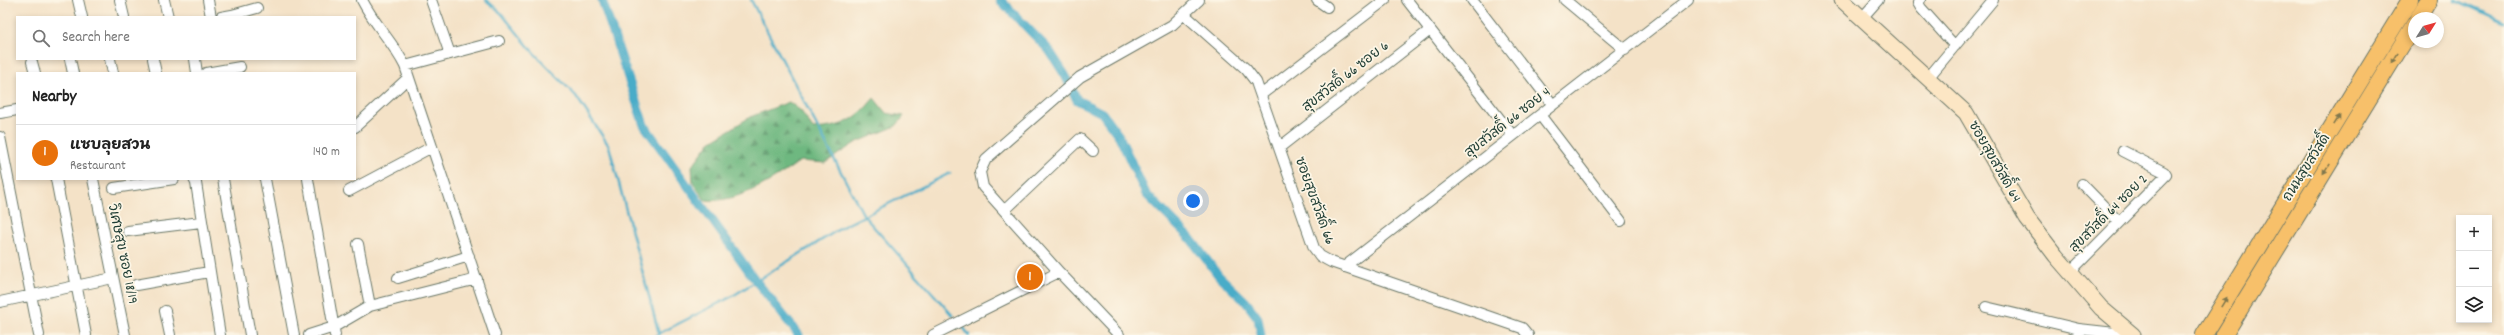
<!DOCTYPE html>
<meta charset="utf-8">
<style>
body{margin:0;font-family:Dekko,"Playpen Sans Thai",sans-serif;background:#f6f6f6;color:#222}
.controls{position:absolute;right:12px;bottom:12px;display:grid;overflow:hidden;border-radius:0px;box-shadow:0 2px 6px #0003}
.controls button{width:36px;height:36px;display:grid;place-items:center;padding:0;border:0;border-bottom:1px solid #e0e0e0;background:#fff;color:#222;font:20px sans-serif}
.compass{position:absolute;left:2408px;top:12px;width:36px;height:36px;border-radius:50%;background:#fff;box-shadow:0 2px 6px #0003;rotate:53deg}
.you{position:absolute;left:1193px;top:201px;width:14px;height:14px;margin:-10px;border:3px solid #fff;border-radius:50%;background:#1a73e8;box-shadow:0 0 0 6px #1a73e833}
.badge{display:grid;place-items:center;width:26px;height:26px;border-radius:50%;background:#111827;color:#fff;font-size:13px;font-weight:700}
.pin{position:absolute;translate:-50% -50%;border:2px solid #fff;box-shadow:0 1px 4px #0006}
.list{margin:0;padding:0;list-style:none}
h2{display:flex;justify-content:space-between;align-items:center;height:52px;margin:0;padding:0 16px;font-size:17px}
h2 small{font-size:13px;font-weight:400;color:#767676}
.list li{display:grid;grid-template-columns:26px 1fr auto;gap:12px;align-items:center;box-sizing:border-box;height:56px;padding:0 16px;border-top:1px solid #e0e0e0}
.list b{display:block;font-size:15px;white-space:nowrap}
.list p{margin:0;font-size:13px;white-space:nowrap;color:#767676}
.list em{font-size:13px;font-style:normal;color:#767676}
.icon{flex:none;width:22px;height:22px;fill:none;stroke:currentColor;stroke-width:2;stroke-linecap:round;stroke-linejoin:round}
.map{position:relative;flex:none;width:2504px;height:335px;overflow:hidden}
.search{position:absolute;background:#fff;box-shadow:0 2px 6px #0003;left:16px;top:16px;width:340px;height:44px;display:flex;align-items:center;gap:10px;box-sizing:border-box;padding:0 14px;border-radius:0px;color:#767676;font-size:15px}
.panel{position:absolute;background:#fff;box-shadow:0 2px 6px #0003;left:16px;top:72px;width:340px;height:108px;border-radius:0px}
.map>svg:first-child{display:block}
.forest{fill:url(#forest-firs);stroke:#467a5a}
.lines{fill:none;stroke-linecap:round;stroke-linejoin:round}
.stream{stroke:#49acc8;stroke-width:2.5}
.canal{stroke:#49acc8;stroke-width:9}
.street-casing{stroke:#6a7767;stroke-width:12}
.secondary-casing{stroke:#6a7767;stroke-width:17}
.primary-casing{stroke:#6a7767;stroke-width:18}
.street{stroke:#fff;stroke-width:10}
.secondary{stroke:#fce6c4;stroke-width:15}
.primary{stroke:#f7c06b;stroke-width:16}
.oneway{fill:#80784d}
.labels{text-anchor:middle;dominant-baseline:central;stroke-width:3.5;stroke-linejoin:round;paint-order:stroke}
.street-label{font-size:14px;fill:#1f3d34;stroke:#fcf5e5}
</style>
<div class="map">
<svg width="2504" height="335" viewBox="0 0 2504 335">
<defs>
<pattern id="forest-firs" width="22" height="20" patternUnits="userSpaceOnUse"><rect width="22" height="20" fill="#6eb880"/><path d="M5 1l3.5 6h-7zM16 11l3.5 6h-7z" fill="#5a976a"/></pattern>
</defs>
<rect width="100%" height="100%" fill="#fcf5e5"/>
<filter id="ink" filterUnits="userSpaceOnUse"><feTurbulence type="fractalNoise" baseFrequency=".025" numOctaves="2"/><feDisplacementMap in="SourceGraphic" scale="8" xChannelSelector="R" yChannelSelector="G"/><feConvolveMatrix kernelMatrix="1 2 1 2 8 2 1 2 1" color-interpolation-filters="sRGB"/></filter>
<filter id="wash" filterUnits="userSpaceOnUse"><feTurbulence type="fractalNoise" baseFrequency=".012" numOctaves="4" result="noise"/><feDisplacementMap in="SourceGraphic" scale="16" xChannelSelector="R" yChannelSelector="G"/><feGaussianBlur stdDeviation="0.9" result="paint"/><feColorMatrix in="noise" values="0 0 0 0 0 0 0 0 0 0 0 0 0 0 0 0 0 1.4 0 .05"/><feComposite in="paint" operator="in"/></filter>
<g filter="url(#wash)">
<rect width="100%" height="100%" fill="#f4e2c7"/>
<path class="forest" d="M874,98L886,113L904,116L896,126L855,143L825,163L800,161C776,179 736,204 705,200L693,183L692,166L710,142L750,117L789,102L801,111L813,129C843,127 855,121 874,98Z"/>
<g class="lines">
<path class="stream" d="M486,0L501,13L534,53L576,96L609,146L659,334
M751,0L864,216L953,316
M2456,0L2504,22
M963,327L969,335
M656,335L731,297L844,226L950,173"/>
<path class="canal" d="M602,0L644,125L756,281L799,335
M1000,0L1049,50L1065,75L1077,100L1102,113L1119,136L1146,194L1190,238L1219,276L1246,302L1258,318L1261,335"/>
</g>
</g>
<g filter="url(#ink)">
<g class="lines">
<defs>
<path id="street" d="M78,0L82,17
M120,0L124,17
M164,0L168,17
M208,0L211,17
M362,0C374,24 393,42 405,66L495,335
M431,0L450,54
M1317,0L1327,7
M1407,0L1513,136
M1472,0L1553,105
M1565,0L1625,50
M1920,0L1918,3L1921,8L1955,46
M232,15L257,8
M1185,15L1246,69L1256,82L1314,248L1320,256L1331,262L1522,328L1528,335
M221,17L232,15V17
M1862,18L1878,0
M70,59L73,73
M110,59L113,73
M153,59L156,73
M195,59L197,73
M32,62L35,73
M405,66L499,41
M206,73L240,67
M1928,78L1993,0
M1262,94L1385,0
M0,113L17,110
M1540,115L1621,221
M355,127L407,79
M0,137L39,335
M1280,147L1430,30
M56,179L86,335
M93,179L125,335
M194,179L196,183L220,335
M223,179L250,335
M265,179L294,335
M308,179L335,335
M2082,184L2119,222
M114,188L174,179
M349,191L430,148
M1005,210L1080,139L1093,151
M128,231L201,222
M358,244L370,306
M1344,267L1688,0
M1059,272L1119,335
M2070,272L2166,175L2164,172L2123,151
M398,278L469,256
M136,285L209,272
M0,302L113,278
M1986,307L2079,329
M165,311L170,335
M309,335L334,327L370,306L477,279
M933,335L1059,272L983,187L980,172L986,159L1080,77L1172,25L1199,0
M2078,335L2079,329L2133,335"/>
<path id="secondary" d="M1842,0L1966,113L2027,218L2056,256L2101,308L2133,335"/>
<path id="primary" d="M2418,18L2429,0
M2204,335L2410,0
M2224,335L2414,25"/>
</defs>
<use href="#street" class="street-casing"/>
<use href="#secondary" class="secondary-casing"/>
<use href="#primary" class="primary-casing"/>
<use href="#street" class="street"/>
<use href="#secondary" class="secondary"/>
<use href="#primary" class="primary"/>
</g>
<defs><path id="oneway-solid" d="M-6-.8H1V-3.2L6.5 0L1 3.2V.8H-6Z"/></defs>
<g class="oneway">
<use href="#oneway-solid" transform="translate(2394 58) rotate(121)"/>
<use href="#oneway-solid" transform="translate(2337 120) rotate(-58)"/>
<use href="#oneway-solid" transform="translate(2326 169) rotate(122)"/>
<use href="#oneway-solid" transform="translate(2224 302) rotate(-58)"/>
</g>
</g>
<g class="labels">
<g class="street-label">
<text transform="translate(1346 77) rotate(-38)">สุขสวัสดิ์ 66 ซอย 6</text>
<text transform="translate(1508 123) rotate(-38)">สุขสวัสดิ์ 66 ซอย 4</text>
<text transform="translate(1994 162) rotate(60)">ซอยสุขสวัสดิ์ 64</text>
<text transform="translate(2307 168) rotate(-58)">ถนนสุขสวัสดิ์</text>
<text transform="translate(1314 201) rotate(70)">ซอยสุขสวัสดิ์ 66</text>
<text transform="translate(2109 214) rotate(-45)">สุขสวัสดิ์ 64 ซอย 2</text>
<text transform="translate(122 254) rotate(78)">วิเศษสุข ซอย 18/19</text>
</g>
</g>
</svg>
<div class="controls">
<button>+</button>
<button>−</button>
<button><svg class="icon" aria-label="layers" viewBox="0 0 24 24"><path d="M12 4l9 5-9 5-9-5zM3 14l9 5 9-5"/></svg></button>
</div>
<svg class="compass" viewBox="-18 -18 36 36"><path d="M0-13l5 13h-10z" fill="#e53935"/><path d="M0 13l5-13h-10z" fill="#767676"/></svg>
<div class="you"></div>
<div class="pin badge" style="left:1030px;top:277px;background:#e8710a">1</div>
<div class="search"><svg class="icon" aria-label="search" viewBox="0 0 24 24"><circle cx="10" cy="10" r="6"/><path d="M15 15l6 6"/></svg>Search here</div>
<section class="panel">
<h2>Nearby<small></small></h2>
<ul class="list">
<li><span class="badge" style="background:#e8710a">1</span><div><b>แซบลุยสวน</b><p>Restaurant</p></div><em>140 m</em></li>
</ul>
</section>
</div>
